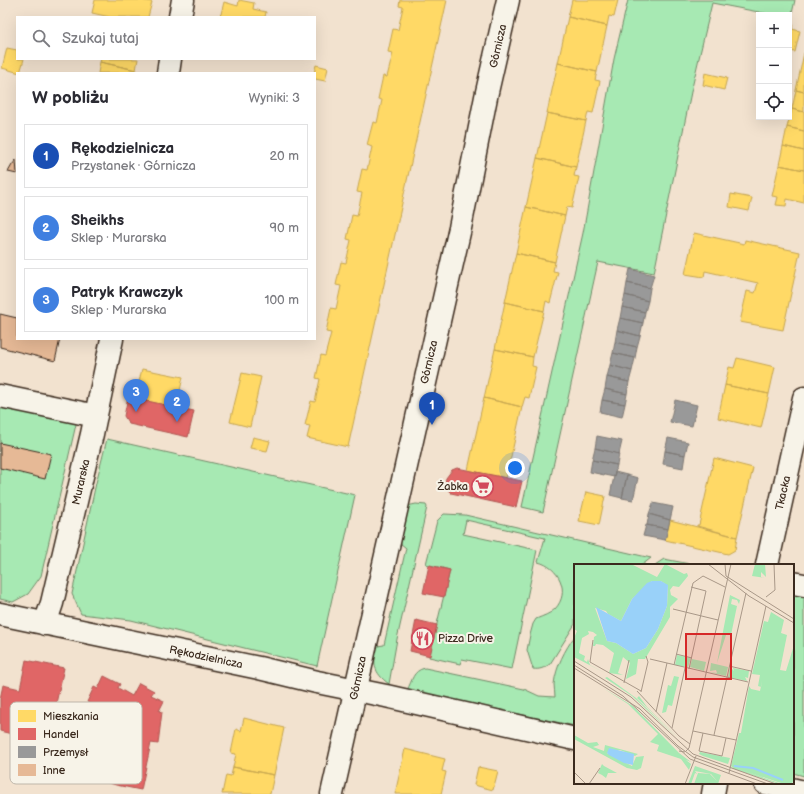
<!DOCTYPE html>
<html lang="pl">
<meta charset="utf-8">
<style>
body{margin:0;font-family:"Balsamiq Sans",sans-serif;background:#f2f2f3;color:#2b2b33}
.controls{position:absolute;right:12px;top:12px;display:grid;overflow:hidden;border-radius:0px;box-shadow:0 4px 16px #0002}
.controls button{width:36px;height:36px;display:grid;place-items:center;padding:0;border:0;border-bottom:1px solid #e1e1e2;background:#fff;color:#2b2b33;font:20px sans-serif}
.you{position:absolute;left:515px;top:468px;width:14px;height:14px;margin:-10px;border:3px solid #fff;border-radius:50%;background:#1a73e8;box-shadow:0 0 0 6px #1a73e833}
.badge{display:grid;place-items:center;width:26px;height:26px;border-radius:50%;background:#111827;color:#fff;font-size:13px;font-weight:700}
.pin{position:absolute;translate:-50% -33px;filter:drop-shadow(0 1px 2px #0008)}
.pin::after{content:'';position:absolute;top:21px;width:14px;height:12px;background:inherit;clip-path:polygon(0 0,100% 0,50% 100%)}
.list{margin:0;padding:0;list-style:none}
h2{display:flex;justify-content:space-between;align-items:center;height:52px;margin:0;padding:0 16px;font-size:17px}
h2 small{font-size:13px;font-weight:400;color:#7c7c81}
.list li{display:grid;grid-template-columns:26px 1fr auto;gap:12px;align-items:center;box-sizing:border-box;height:64px;margin:0 8px 8px;padding:0 8px;border:1px solid #e1e1e2;border-radius:0px}
.list b{display:block;font-size:15px;white-space:nowrap}
.list p{margin:0;font-size:13px;white-space:nowrap;color:#7c7c81}
.list em{font-size:13px;font-style:normal;color:#7c7c81}
.icon{flex:none;width:22px;height:22px;fill:none;stroke:currentColor;stroke-width:2;stroke-linecap:round;stroke-linejoin:round}
.map{position:relative;flex:none;width:804px;height:794px;overflow:hidden}
.search{position:absolute;background:#fff;box-shadow:0 4px 16px #0002;left:16px;top:16px;width:300px;height:44px;display:flex;align-items:center;gap:10px;box-sizing:border-box;padding:0 14px;border-radius:0px;color:#7c7c81;font-size:15px}
.panel{position:absolute;background:#fff;box-shadow:0 4px 16px #0002;left:16px;top:72px;width:300px;height:268px;border-radius:0px}
.map>svg:first-child{display:block}
.green{fill:#a7e9b3;stroke:#718a68}
.homes{fill:#ffd966;stroke:#c4a450}
.shops{fill:#e06666;stroke:#ae5450}
.industry{fill:#999;stroke:#7d7874}
.building{fill:#e6b996;stroke:#3b2a1e}
.lines{fill:none;stroke-linecap:round;stroke-linejoin:round}
.minor-casing{stroke:#3b2a1e;stroke-width:25}
.tertiary-casing{stroke:#3b2a1e;stroke-width:25}
.minor{stroke:#f7f3e8;stroke-width:22}
.tertiary{stroke:#f7f3e8;stroke-width:22}
.labels{text-anchor:middle;dominant-baseline:central;stroke-width:4;stroke-linejoin:round;paint-order:stroke}
.street-label{font-size:11px;fill:#3b2a1e;stroke:#f7f3e8}
.poi-label{font-size:11px;fill:#3b2a1e;stroke:#f7f3e8;text-anchor:end}
.inset-river{fill:none;stroke:#99d1f9;stroke-width:2}
.inset-road{fill:none;stroke:#a99888;stroke-width:1}
.view{fill:#d62828;fill-opacity:0.15;stroke:#d62828;stroke-width:2}
.inset-edge{fill:none;stroke:#3b2a1e;stroke-width:2}
.key{fill:#f7f3e8;stroke:#bfb7ab;stroke-width:1}
.key-label{font-size:11px;fill:#3b2a1e}
</style>
<div class="map">
<svg width="804" height="794" viewBox="0 0 804 794">
<rect width="100%" height="100%" fill="#f2e2cf"/>
<filter id="ink" filterUnits="userSpaceOnUse"><feTurbulence type="fractalNoise" baseFrequency=".025" numOctaves="2"/><feDisplacementMap in="SourceGraphic" scale="8" xChannelSelector="R" yChannelSelector="G"/><feConvolveMatrix kernelMatrix="1 2 1 2 8 2 1 2 1" color-interpolation-filters="sRGB"/></filter>
<g filter="url(#ink)">
<path class="green" d="M628,0H795L791,18H789V15H774L712,3L691,92L654,273L598,262L543,512L522,507L583,233L614,59Z
M0,403L77,420L41,576L28,594L13,602L0,599Z
M107,439L355,495L317,666L131,620L81,614L72,594L96,483Z
M416,504L426,505L427,507L397,639L389,684C373,672 373,664 377,646L384,645L406,548L400,543L407,506Z
M444,514L465,515L651,558L642,565H575V624L550,664C544,668 540,670 533,669L527,650L530,635L533,624L536,619C543,616 550,614 555,609C571,592 559,567 538,562L545,538L466,520L463,534L537,550L512,669L462,659L460,664L429,657L450,570L426,564L437,521Z
M664,559L695,565H655Z
M793,592L804,593V776L793,773Z
M575,636V726L407,690C413,680 412,671 425,668L524,689L539,696L555,697C555,693 554,688 554,684C556,667 565,649 575,636Z"/>
<path class="homes" d="M95,0H140L152,2L148,17H110L92,13Z
M239,0L254,3L253,9L266,12L265,17H218L221,14L224,2L238,6Z
M400,0H447L348,447L307,438L310,426L305,425L311,401L315,402L320,379L316,378L321,355L325,356L331,333L326,332L331,308L336,309L341,286L336,285L341,262L346,263L351,240L347,239L352,215L357,216L362,193L357,192L362,169L367,170L372,147L367,145L373,122L377,123L382,100L378,99L383,76L387,77L393,53L388,52L393,29L398,30L403,7L399,6Z
M572,0H618L614,17L609,16L607,26L568,17Z
M568,17L607,26L597,72L558,63Z
M789,23L793,24L792,29L800,31L795,52L789,51Z
M7,48L17,50V59H24L20,73L2,68Z
M804,53V92L796,90Z
M101,59H138L136,70L100,62Z
M100,62L136,70L135,73H98Z
M558,63L597,72L595,80L600,81L593,113L588,112L586,121L547,113Z
M316,65L328,68L325,81L315,79L314,73Z
M705,73L727,78L724,90L703,85Z
M796,90L804,92V112L792,109Z
M792,109L804,112V131L787,127Z
M547,113L586,121L576,167L537,158Z
M787,127L804,131V151L783,146Z
M783,146L804,151V170L779,165Z
M537,158L576,167L574,176L579,177L572,208L567,207L565,216L526,207Z
M779,165L804,170V203L787,199L786,206L776,205L778,197L772,196Z
M731,194L752,198L749,211L729,207Z
M526,207L565,216L555,262L516,253Z
M694,233L744,244L745,240L800,252L783,330L740,322L747,291L755,293L758,283L705,271L704,277L685,274Z
M516,253L555,262L553,271L558,272L550,303L546,301L544,311L505,302Z
M505,302L544,311L533,357L495,349Z
M495,349L533,357L532,366L536,367L529,398L525,397L522,407L484,398Z
M737,358L775,367L769,394L725,385L729,367L734,368Z
M142,369L183,377L176,408L135,398Z
M242,373L261,377L250,427L230,422Z
M725,385L769,394L761,428L718,418Z
M484,398L522,407L506,479L468,470Z
M253,437L270,441L267,451L250,448Z
M714,458L753,468L737,537L697,526V525H699Z
M586,492L605,496L599,525L579,521Z
M670,520L737,537L735,550L728,554L665,540Z
M244,718L284,728L274,775L233,767L236,754L231,753L236,729L241,731Z
M405,749L445,759L442,771L446,772L441,794H395Z
M233,767L274,775L270,794H222L226,775L231,776Z
M478,767L498,771L493,790L474,785Z"/>
<path class="shops" d="M128,397L194,411L188,437L129,424L124,416Z
M457,468L522,481L516,507L451,493L447,489L445,483L446,478L452,470Z
M429,565L450,570L444,597L423,593Z
M416,620L437,625L430,656L410,651Z
M26,660L64,668L47,743L0,731V699L3,685L20,689Z
M104,676L120,684L118,688L132,696L139,683L154,691L151,695L164,701L159,711L162,712L158,744L151,743L141,790L116,785L93,778L100,743L93,741L99,714L97,713L99,708L87,702L94,687L98,689Z"/>
<path class="industry" d="M630,269L654,275L650,288L627,283Z
M627,283L650,288L648,301L625,295Z
M625,295L648,301L645,312L622,307Z
M622,307L645,312L643,323L620,318Z
M620,318L643,323L640,336L617,330Z
M617,330L640,336L637,347L615,342Z
M615,342L637,347L635,358L613,353Z
M613,353L635,358L632,371L610,365Z
M610,365L632,371L629,382L607,377Z
M607,377L629,382L627,394L605,389Z
M605,389L627,394L625,404L602,400Z
M602,400L625,404L622,417L600,412Z
M675,400L697,405L692,426L670,422Z
M597,436L622,441L619,454L595,448Z
M668,438L688,442L685,455L665,451Z
M595,448L619,454L617,465L592,460Z
M665,451L685,455L683,468L663,464Z
M592,460L617,465L614,477L590,472Z
M615,472L627,475L622,498L610,495Z
M627,475L638,478L633,500L622,498Z
M653,503L673,507L670,520L649,514Z
M649,514L670,520L668,529L647,525Z
M646,525L668,529L665,540L643,536Z"/>
<path class="building" d="M16,160L17,174L8,172L12,165Z
M0,314L17,318V339H60L55,361L0,347Z
M0,443L51,454L45,479L0,468Z"/>
<g class="lines">
<defs>
<path id="minor" d="M180,17L183,0
M168,73L170,59
M0,396L96,416
M767,565L804,398
M793,583L804,585
M0,614L259,668L317,682L386,696L575,739
M45,624L52,603L92,434L112,339
M765,783L804,792
M713,794L715,783"/>
<path id="tertiary" d="M332,794L460,228L487,92L508,0"/>
</defs>
<use href="#minor" class="minor-casing"/>
<use href="#tertiary" class="tertiary-casing"/>
<use href="#minor" class="minor"/>
<use href="#tertiary" class="tertiary"/>
</g>
</g>
<defs>
<symbol id="supermarket-ring" viewBox="-11 -11 22 22"><circle r="9.5" fill="#f7f3e8" stroke="#d1495b" stroke-width="1.5"/><path d="M-6-5.5h2.5l.6 2H6L4.5 2H-2.5L-4.4-4H-6ZM-1.5 3.2a1.3 1.3 0 1 0 .1 0ZM3 3.2a1.3 1.3 0 1 0 .1 0Z" fill="#d1495b"/></symbol>
<symbol id="restaurant-ring" viewBox="-11 -11 22 22"><circle r="9.5" fill="#f7f3e8" stroke="#d1495b" stroke-width="1.5"/><path d="M-5-6h1v4h1v-4h1v4h1v-4h1v5L-1.5 .5V6h-2V.5L-5-1ZM5-6V6H3V1.5H1.5Q1.5-4 5-6Z" fill="#d1495b"/></symbol>
</defs>
<g fill-rule="evenodd">
<use href="#supermarket-ring" x="470" y="474" width="25" height="25"/>
<use href="#restaurant-ring" x="410" y="626" width="25" height="25"/>
</g>
<g class="labels">
<g class="street-label">
<text transform="translate(498 46) rotate(-77)">Górnicza</text>
<text transform="translate(429 362) rotate(-77)">Górnicza</text>
<text transform="translate(81 482) rotate(-77)">Murarska</text>
<text transform="translate(783 493) rotate(-77)">Tkacka</text>
<text transform="translate(206 657) rotate(12)">Rękodzielnicza</text>
<text transform="translate(358 678) rotate(-78)">Górnicza</text>
</g>
<g class="poi-label">
<text x="468" y="486">Żabka</text>
<text x="438" y="638" text-anchor="start">Pizza Drive</text>
</g>
</g>
<g transform="translate(574 564)">
<rect width="220" height="220" fill="#f2e2cf"/>
<path d="M0,0H57L83,13L91,0L110,10L113,9L114,12L105,23L99,22L96,26L97,31L104,35L96,43V53L71,95H64L62,110L52,115L56,99L49,93L44,109L49,111L35,109L40,89L29,81L22,80L21,82H19L20,73L23,71L19,68L14,67L15,70L8,74L5,89L11,92L10,96L13,98L14,95L16,101L33,110L0,93V74L3,67L0,65ZM78,17H87L94,22L93,42L84,65L72,84L59,90L42,79L33,77L21,44L32,47L34,50L47,57L58,35ZM181,0H191L192,13L187,8V13L191,14L178,12ZM156,31L166,36L165,40L163,36L158,35L157,40L163,42L157,71H152L143,99ZM197,48L210,56L207,69L213,71L206,106L212,107L220,81V214L218,220H210L164,205L208,220H205L157,204H159L157,202L165,169H167L175,122L177,125L186,127L187,122L188,116L187,123L184,122L186,111L178,110L190,57L194,58ZM103,91L117,94L114,103L101,101ZM118,95L132,98L130,107L116,103ZM137,99L154,103L152,112L135,108L143,109L142,106L136,107ZM156,103L160,107L159,104L175,107L174,114L171,113L173,117L154,113ZM100,112L105,113L98,142L94,141L92,148L88,149L94,121L97,122ZM33,113L62,134L102,173L58,132L31,114ZM29,124L59,142L105,189L117,198L112,196L117,200L115,206L107,195L83,187L85,181L76,178L84,170L54,140ZM65,132L73,143L107,176L63,134ZM0,171L14,179L23,178L25,181L19,183L30,187L31,181L64,190L61,192L46,186L33,189L58,202L62,193L70,192L67,204L63,206L53,204L0,175ZM126,188L156,194L154,200L129,192L125,190ZM28,200L30,202L43,209H34L32,214L28,211L24,209ZM121,202L147,211L144,220H120L124,209L136,210L143,217L137,210L121,207L123,210L121,209L117,220H114Z" fill="#a7e9b3" fill-rule="evenodd"/>
<path d="M78,17H87L94,21L93,42L84,65L72,84L59,90L42,79L33,77L22,43L47,57L58,35L73,19ZM35,184L60,190L59,201L50,199L35,191L33,189Z" fill="#99d1f9"/>
<path class="inset-river" d="M160,202L179,204L209,216"/>
<path class="inset-road" d="M134,0L175,32L220,59M151,0L152,12L220,55M192,33L201,26L200,0M99,45L144,56M19,76L16,98L67,127M102,90L118,94M76,95L174,118M0,97L57,133L119,190L202,220M0,101L49,132L116,195L183,220M100,101L119,19L129,12L151,23M155,102L177,107M0,104L66,145L104,182L119,193L194,220M115,105L132,27L117,23M50,119L55,96M63,127L105,172L116,180M67,128L74,98L72,92M82,148L93,99M98,164L111,104M119,167L162,176M129,169L125,187L148,192L152,174M140,171L172,29M105,187L111,188L115,184L157,0M0,208L12,220M155,209L192,42M15,220L26,204M111,220L122,192"/>
<path class="view" d="M112,70H157V115H112Z"/>
<rect width="220" height="220" class="inset-edge"/>
</g>
<rect x="10" y="702" width="132" height="82" rx="6" class="key"/>
<rect x="18" y="710" width="18" height="12" fill="#ffd966"/>
<rect x="18" y="728" width="18" height="12" fill="#e06666"/>
<rect x="18" y="746" width="18" height="12" fill="#999"/>
<rect x="18" y="764" width="18" height="12" fill="#e6b996"/>
<g class="key-label">
<text x="43" y="720">Mieszkania</text>
<text x="43" y="738">Handel</text>
<text x="43" y="756">Przemysł</text>
<text x="43" y="774">Inne</text>
</g>
</svg>
<div class="controls">
<button>+</button>
<button>−</button>
<button><svg class="icon" aria-label="locate" viewBox="0 0 24 24"><circle cx="12" cy="12" r="6"/><path d="M12 2v4M12 18v4M2 12h4M18 12h4"/></svg></button>
</div>
<div class="you"></div>
<div class="pin badge" style="left:432px;top:425px;background:#1a4fb4">1</div>
<div class="pin badge" style="left:177px;top:422px;background:#3f7fe0">2</div>
<div class="pin badge" style="left:136px;top:412px;background:#3f7fe0">3</div>
<div class="search"><svg class="icon" aria-label="search" viewBox="0 0 24 24"><circle cx="10" cy="10" r="6"/><path d="M15 15l6 6"/></svg>Szukaj tutaj</div>
<section class="panel">
<h2>W pobliżu<small>Wyniki: 3</small></h2>
<ul class="list">
<li><span class="badge" style="background:#1a4fb4">1</span><div><b>Rękodzielnicza</b><p>Przystanek · Górnicza</p></div><em>20 m</em></li>
<li><span class="badge" style="background:#3f7fe0">2</span><div><b>Sheikhs</b><p>Sklep · Murarska</p></div><em>90 m</em></li>
<li><span class="badge" style="background:#3f7fe0">3</span><div><b>Patryk Krawczyk</b><p>Sklep · Murarska</p></div><em>100 m</em></li>
</ul>
</section>
</div>
